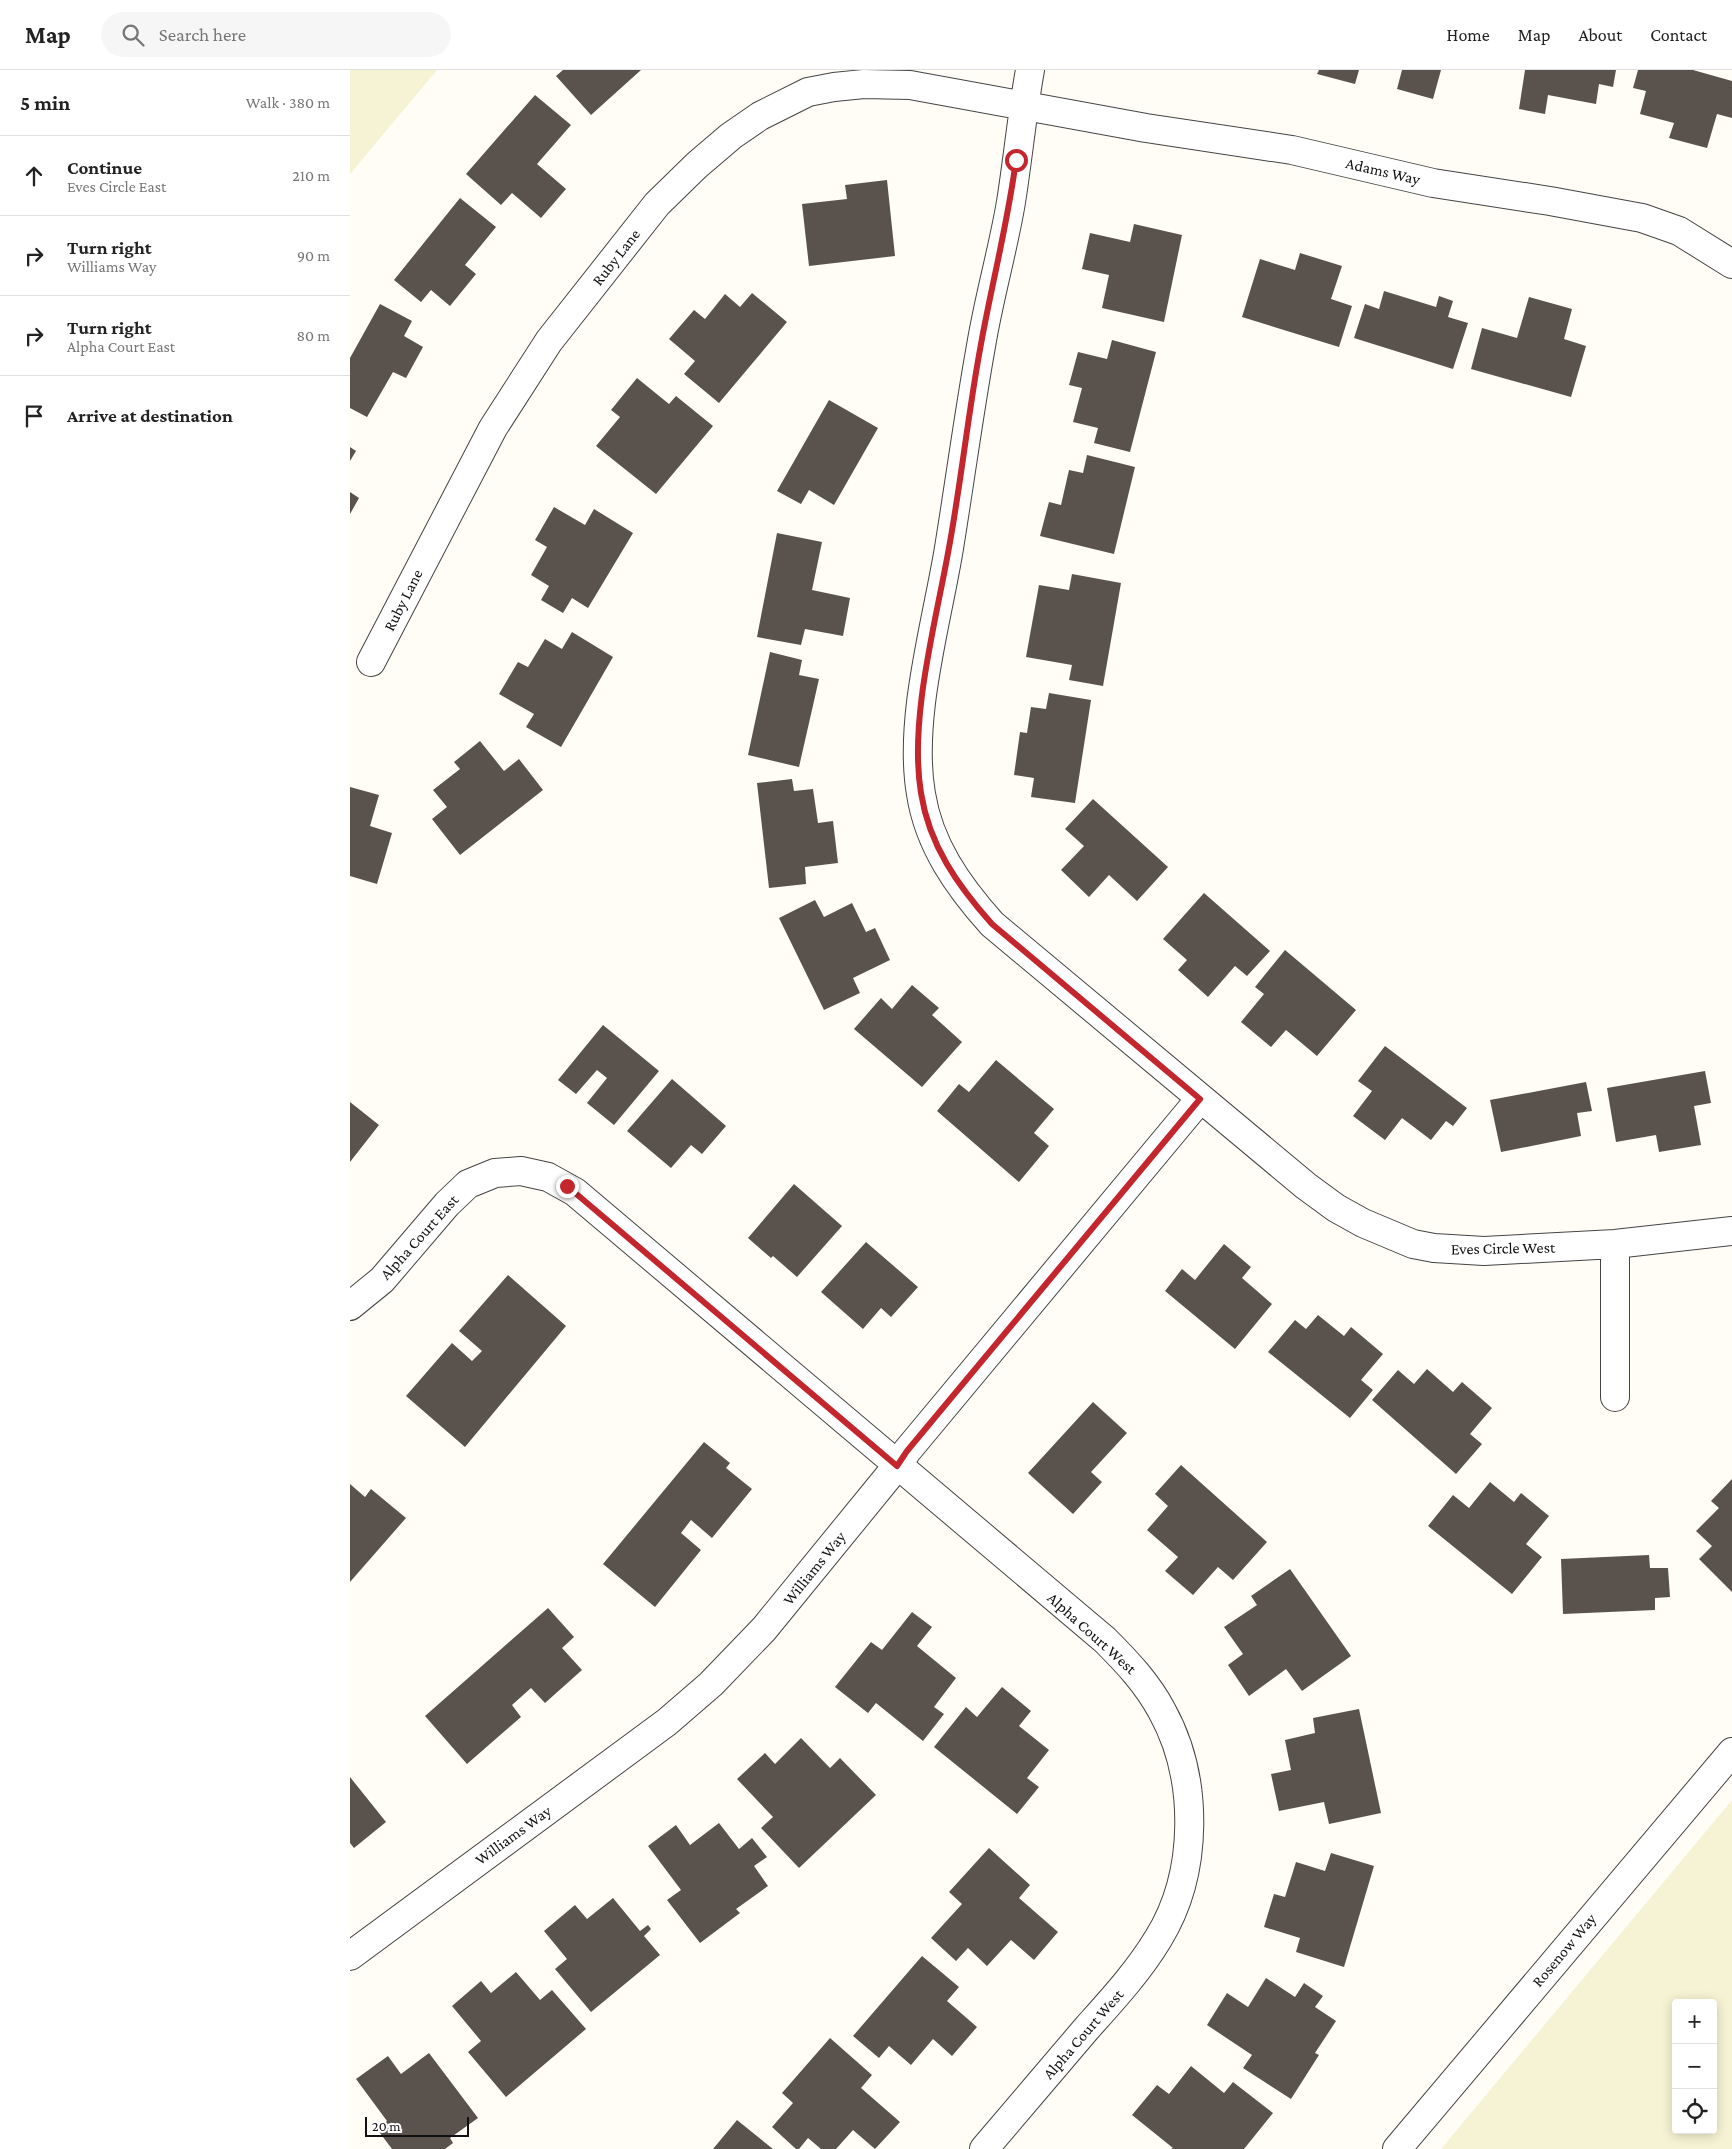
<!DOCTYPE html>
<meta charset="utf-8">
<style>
body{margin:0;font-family:"Crimson Pro",serif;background:#f6f6f6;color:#222}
.controls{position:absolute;right:15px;bottom:15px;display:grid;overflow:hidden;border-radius:5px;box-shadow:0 2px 12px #0003}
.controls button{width:45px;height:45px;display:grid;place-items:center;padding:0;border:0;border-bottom:1px solid #e0e0e0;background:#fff;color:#222;font:25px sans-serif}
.scale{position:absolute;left:15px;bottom:12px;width:104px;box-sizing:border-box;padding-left:5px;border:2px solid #111;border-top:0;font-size:14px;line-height:18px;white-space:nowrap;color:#111;-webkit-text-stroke:4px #fff;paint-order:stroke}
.stop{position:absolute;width:15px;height:15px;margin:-11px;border:4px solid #c4262e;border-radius:50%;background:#fff}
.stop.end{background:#c4262e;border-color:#fff;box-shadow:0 1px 5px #0008}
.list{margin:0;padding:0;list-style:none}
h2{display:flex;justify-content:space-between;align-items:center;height:65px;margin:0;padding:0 20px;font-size:21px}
h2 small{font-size:16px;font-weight:400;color:#767676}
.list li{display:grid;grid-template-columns:32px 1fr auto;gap:15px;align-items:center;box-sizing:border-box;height:80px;padding:0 20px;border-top:1px solid #e0e0e0}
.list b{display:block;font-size:19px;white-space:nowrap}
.list p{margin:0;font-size:16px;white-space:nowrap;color:#767676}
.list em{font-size:16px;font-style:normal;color:#767676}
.icon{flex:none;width:28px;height:28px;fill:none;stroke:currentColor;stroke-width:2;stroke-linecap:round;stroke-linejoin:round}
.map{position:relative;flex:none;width:1382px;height:2079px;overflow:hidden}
header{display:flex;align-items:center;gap:30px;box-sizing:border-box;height:70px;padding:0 25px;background:#fff;border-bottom:1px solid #e0e0e0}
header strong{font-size:24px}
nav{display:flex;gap:28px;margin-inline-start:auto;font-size:18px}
.search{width:350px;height:45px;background:#f6f6f6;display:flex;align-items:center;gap:12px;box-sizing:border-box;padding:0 18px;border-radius:28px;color:#767676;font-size:19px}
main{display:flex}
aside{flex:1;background:#fff}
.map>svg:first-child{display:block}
.farmland{fill:#f6f3d4;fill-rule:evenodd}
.building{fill:#5a524d}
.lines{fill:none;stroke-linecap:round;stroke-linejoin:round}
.street-casing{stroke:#444;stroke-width:30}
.street{stroke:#fff;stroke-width:28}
.route{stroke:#c4262e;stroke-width:6}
.labels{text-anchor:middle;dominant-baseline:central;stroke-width:5;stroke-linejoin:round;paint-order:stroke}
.street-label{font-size:16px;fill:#111;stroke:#fff}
</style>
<header>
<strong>Map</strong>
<div class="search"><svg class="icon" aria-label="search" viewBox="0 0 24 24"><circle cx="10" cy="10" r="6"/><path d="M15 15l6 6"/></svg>Search here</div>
<nav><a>Home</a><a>Map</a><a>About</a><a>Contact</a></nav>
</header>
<main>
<aside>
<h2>5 min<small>Walk · 380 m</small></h2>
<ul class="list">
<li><svg class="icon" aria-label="ahead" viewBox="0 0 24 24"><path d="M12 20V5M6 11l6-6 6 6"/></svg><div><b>Continue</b><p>Eves Circle East</p></div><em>210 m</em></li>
<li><svg class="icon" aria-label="right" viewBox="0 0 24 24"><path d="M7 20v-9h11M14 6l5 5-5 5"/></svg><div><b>Turn right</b><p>Williams Way</p></div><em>90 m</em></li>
<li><svg class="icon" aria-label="right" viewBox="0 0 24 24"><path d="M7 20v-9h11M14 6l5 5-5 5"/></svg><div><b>Turn right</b><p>Alpha Court East</p></div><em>80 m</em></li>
<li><svg class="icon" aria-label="arrive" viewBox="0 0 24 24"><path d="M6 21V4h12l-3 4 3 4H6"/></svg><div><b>Arrive at destination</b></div></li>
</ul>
</aside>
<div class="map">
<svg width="1382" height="2079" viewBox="0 0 1382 2079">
<rect width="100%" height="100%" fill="#fffdf5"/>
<path class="farmland" d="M0,0H87L0,104Z
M1382,1730V2079H1091ZM1326,1933H1363V2060H1326Z"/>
<path class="building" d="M213,0H291L241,45L206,6Z
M969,0H1009L1005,14L967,4Z
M1052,0H1091L1083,29L1047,19Z
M1175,0H1266L1263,17L1249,14L1246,34L1198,25L1195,44L1169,39Z
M1288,0H1343L1382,11V48L1367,44L1357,78L1319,68L1324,53L1290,44L1296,21L1283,18Z
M185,25L221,55L187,94L216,119L191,148L162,123L151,135L116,104Z
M537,110L545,186L459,196L452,134L497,129L495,115Z
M110,128L146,157L115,195L126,204L100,236L81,220L71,232L44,210Z
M784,154L832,165L814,252L752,238L759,205L732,199L740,163L780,172Z
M950,183L992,196L981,229L1002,236L989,277L892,247L910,189L945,200Z
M1034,221L1086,237L1089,226L1103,231L1098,247L1118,253L1103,299L1004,268L1015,234L1029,239Z
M402,223L437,252L369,333L334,304L345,291L319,269L344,240L355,249L375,224L390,237Z
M1179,227L1222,239L1214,269L1236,276L1221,327L1121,299L1132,258L1167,268Z
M30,234L62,251L54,266L73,277L56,308L43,302L17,347L0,338V288Z
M762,270L806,282L780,382L744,373L748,358L723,352L732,318L719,315L728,282L757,289Z
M287,308L319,334L326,326L363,356L306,424L246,376L270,347L261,340Z
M479,330L528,358L484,435L459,420L451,434L427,421Z
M0,377L6,381L0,391Z
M737,385L785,397L764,484L690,466L699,432L711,435L719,400L733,403Z
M0,422L9,428L0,444Z
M204,437L235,455L244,439L283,463L238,538L222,528L213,543L191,530L199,516L181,505L197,477L185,470Z
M427,463L472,472L462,520L500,528L493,566L455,559L451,575L407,567Z
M722,504L771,513L753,616L719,610L722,595L676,587L689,515L719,520Z
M222,562L263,587L211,677L176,657L184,644L149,624L168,592L178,597L195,569L212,579Z
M420,582L452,590L449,605L469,609L449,697L398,685Z
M699,623L741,630L725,733L681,727L684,708L664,705L670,662L677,663L681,637L696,639Z
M130,671L154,701L169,689L193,720L110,785L82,749L97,737L83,720L110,699L104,692Z
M442,709L444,721L463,719L468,753L483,751L488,793L455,797L456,814L419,818L407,713Z
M0,717L29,725L20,756L42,763L27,814L0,806Z
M743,729L818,797L787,831L759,805L739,827L711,800L734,776L715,759Z
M854,823L920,881L897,906L885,896L858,927L828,900L837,890L813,869Z
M465,830L474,847L502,833L516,862L525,858L540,890L503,908L510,923L474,940L429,848Z
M935,880L1006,940L967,986L936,960L921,977L891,952L914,924L905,917Z
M562,915L589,938L582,945L612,972L572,1017L504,959L531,928L542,939Z
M253,955L309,1001L264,1055L237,1033L257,1008L247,1000L226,1024L208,1010Z
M1035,976L1117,1038L1103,1056L1096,1051L1081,1070L1052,1048L1035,1070L1003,1046L1022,1021L1008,1011Z
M646,990L704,1039L684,1063L699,1076L669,1112L587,1041L609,1014L619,1022Z
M1355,1001L1361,1033L1344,1036L1351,1075L1309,1082L1306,1065L1266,1072L1257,1018Z
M322,1009L376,1056L352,1084L341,1075L321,1098L277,1061Z
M1236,1012L1242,1041L1227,1043L1231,1066L1151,1082L1140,1030Z
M0,1032L29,1055L0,1092Z
M444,1114L492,1156L447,1207L423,1186L421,1188L398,1168Z
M516,1172L568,1217L541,1247L531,1238L513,1259L471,1222Z
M874,1174L901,1197L892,1208L922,1234L885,1279L815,1221L832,1199L845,1210Z
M158,1205L216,1256L115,1377L56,1326L102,1273L122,1291L132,1281L109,1261Z
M968,1245L994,1266L1001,1257L1033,1284L1011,1310L1023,1320L1000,1348L918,1282L945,1250L956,1259Z
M1077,1299L1103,1322L1112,1312L1142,1338L1120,1364L1132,1374L1106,1404L1022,1330L1048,1300L1064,1314Z
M743,1332L777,1363L741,1402L752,1412L723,1444L678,1403Z
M354,1372L380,1393L376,1398L402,1419L362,1468L341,1450L331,1463L351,1480L305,1537L253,1494Z
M831,1395L917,1472L883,1510L868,1497L843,1525L815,1501L828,1487L797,1460L818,1436L805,1424Z
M1382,1409V1522L1349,1489L1362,1476L1346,1461L1369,1438L1361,1431Z
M1140,1412L1164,1432L1171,1423L1199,1446L1176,1474L1192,1487L1162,1524L1078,1456L1103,1425L1119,1438Z
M0,1414L15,1427L21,1419L56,1448L0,1512Z
M1299,1485L1300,1498H1318L1320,1527L1305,1528V1540L1213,1544L1211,1489Z
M940,1499L1001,1586L952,1621L936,1599L899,1626L878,1595L893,1584L874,1557L907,1535L901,1526Z
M198,1538L224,1567L212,1578L232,1600L195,1633L181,1618L162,1635L171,1647L117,1694L75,1646Z
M562,1542L582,1557L567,1576L606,1608L584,1637L594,1644L573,1671L526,1633L518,1643L485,1617L521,1572L532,1580Z
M652,1617L681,1641L669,1656L699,1680L677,1708L689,1717L667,1744L584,1677L616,1637L627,1647Z
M1009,1639L1031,1743L979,1754L974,1732L929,1741L921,1704L941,1700L935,1670L965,1663L963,1648Z
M451,1668L480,1698L490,1688L526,1725L449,1798L411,1758L423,1747L387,1709L415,1683L425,1694Z
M0,1707L36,1752L4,1778L0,1773Z
M369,1753L389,1779L402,1768L417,1787L404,1796L418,1816L386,1839L390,1843L350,1873L317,1830L331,1820L298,1776L326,1755L340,1775Z
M639,1778L680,1815L669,1828L708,1862L684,1890L661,1870L637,1896L618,1878L606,1891L581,1868L612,1834L599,1822Z
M981,1783L1024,1796L994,1897L946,1882L950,1868L914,1857L924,1824L935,1827L946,1792L975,1801Z
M263,1828L290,1861L298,1855L301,1859L294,1866L310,1885L241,1942L205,1899L217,1889L194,1861L225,1835L237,1849Z
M572,1886L609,1917L597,1931L627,1957L602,1986L583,1969L561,1995L539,1976L529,1988L503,1966Z
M166,1902L190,1930L202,1920L236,1959L156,2027L118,1982L131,1971L102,1936L131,1911L141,1923Z
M916,1908L945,1927L954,1913L973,1926L965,1937L986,1951L965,1983L969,1985L941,2029L893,1998L902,1985L857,1955L877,1923L898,1937Z
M480,1968L522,2005L511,2018L550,2052L525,2079L503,2060L486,2079H471L458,2068L449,2079H446L422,2057L443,2033L432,2023Z
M79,1983L128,2048L100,2068L103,2073L95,2079H42L27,2059L37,2051L6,2009L38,1986L51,2004Z
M841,1996L874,2023L883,2012L923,2043L894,2079H821L823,2078L782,2045L807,2015L819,2024Z
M387,2050L423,2079H363Z"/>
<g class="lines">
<defs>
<path id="street" d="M680,0C672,44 668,88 661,132C653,180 639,227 631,276C619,343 610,410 599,478C587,552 558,649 571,724C579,775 608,816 642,854L956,1116L986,1138L1013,1153L1063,1174L1084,1178L1134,1181L1265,1174L1382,1161
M21,592L143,358L199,271L307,134L347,95L381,66L410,46L458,22L484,17L514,14L560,15L796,58L942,80L1083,113L1200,131L1292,148L1329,161L1382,194
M0,1236L32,1210L97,1134L118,1114L145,1103L171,1101L198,1107L225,1122L755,1570C777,1592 797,1613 812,1641C849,1708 849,1803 808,1869C788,1902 762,1930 737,1958C703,1998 668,2039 634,2079
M1265,1327V1174
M0,1886L317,1652L361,1614L414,1559L547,1396L557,1381L850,1029
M1047,2079L1382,1682"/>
</defs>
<use href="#street" class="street-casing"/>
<use href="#street" class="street"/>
</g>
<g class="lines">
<path class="route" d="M217,1116L547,1396L557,1381L850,1029L642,854C608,816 579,775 571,723C559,651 585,555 598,483C611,414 618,343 631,274C642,213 658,152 666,90"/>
</g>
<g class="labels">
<g class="street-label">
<text transform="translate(1033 101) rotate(13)">Adams Way</text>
<text transform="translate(266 187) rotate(-52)">Ruby Lane</text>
<text transform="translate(53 530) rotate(-63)">Ruby Lane</text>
<text transform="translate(69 1167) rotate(-48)">Alpha Court East</text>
<text transform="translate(1153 1178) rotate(-1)">Eves Circle West</text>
<text transform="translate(464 1498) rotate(-51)">Williams Way</text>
<text transform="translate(742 1563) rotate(42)">Alpha Court West</text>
<text transform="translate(163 1765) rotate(-36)">Williams Way</text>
<text transform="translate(1214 1880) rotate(-50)">Rosenow Way</text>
<text transform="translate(733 1964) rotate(-49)">Alpha Court West</text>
</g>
</g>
</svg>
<div class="controls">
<button>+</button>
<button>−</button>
<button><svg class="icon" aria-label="locate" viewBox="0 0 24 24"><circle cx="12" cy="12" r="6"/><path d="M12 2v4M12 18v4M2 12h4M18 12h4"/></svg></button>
</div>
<div class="scale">20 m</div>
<div class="stop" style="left:666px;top:90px"></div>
<div class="stop end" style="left:217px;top:1116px"></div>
</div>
</main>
